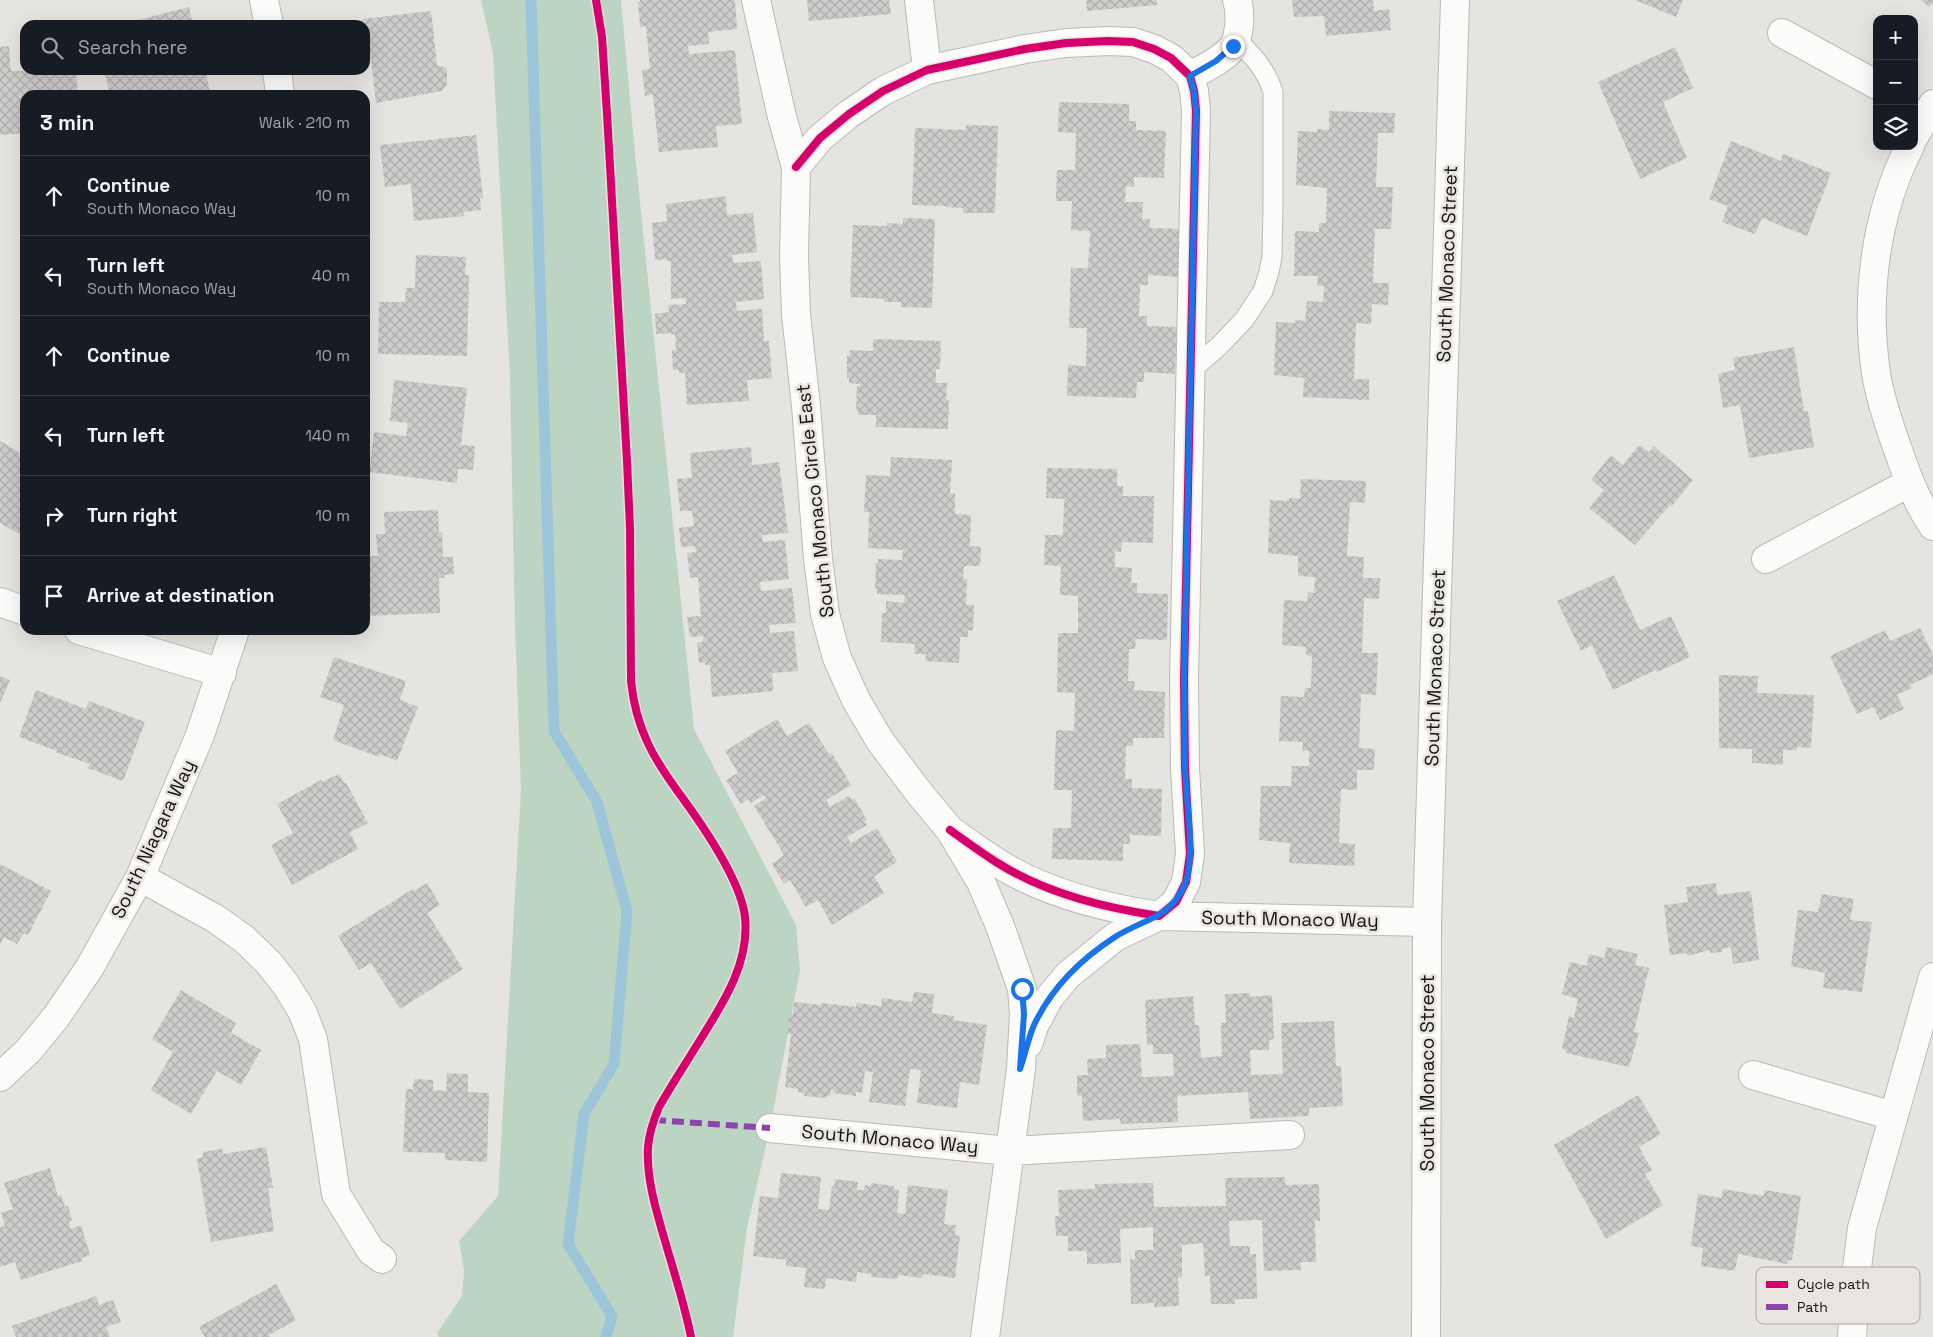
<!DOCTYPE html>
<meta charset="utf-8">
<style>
body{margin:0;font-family:"Space Grotesk",sans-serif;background:#20242c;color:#f1f3f6}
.controls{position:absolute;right:15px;top:15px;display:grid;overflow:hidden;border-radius:10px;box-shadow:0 5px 20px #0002}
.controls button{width:45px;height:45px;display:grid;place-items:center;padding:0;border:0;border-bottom:1px solid #363941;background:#171b24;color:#f1f3f6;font:25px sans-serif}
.stop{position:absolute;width:15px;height:15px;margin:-11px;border:4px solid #1a73e8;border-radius:50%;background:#fff}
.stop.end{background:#1a73e8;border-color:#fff;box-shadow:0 1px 5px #0008}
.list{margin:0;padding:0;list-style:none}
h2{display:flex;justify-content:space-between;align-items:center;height:65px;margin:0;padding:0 20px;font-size:21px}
h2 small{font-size:16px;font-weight:400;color:#9ea1a6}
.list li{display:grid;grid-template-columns:32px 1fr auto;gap:15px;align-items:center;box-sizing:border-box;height:80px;padding:0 20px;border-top:1px solid #363941}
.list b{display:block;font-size:19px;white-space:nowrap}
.list p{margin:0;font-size:16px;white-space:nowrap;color:#9ea1a6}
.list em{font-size:16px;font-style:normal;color:#9ea1a6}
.icon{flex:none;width:28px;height:28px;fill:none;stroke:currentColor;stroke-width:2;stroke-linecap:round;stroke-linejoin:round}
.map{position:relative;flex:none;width:1933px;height:1337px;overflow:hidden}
.search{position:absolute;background:#171b24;box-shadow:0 5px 20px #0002;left:20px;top:20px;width:350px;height:55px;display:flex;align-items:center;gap:12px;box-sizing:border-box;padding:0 18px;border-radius:15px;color:#9ea1a6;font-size:19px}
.panel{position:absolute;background:#171b24;box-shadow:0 5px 20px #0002;left:20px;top:90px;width:350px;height:545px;border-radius:15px}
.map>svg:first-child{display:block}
.grass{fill:#bcd5c2}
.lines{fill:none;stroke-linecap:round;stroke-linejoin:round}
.stream{stroke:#9ec4d9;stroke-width:11}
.building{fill:url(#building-cross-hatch)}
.lane-casing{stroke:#bbb9b7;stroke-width:21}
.street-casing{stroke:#bbb9b7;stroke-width:30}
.lane{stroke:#fbfbfa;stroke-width:19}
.street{stroke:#fbfbfa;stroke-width:28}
.quiet{stroke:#8e44ad;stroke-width:6;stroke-dasharray:12 6;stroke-linecap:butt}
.cycleway-casing{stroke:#e8e4df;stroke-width:11}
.cycleway{stroke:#d6006c;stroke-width:8}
.route{stroke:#1a73e8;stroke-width:6}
.labels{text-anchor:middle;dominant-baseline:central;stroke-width:5;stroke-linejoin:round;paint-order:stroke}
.street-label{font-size:19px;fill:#161513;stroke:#e8e4df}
.key{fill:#e8e4df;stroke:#a9a6a2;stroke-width:1}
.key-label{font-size:14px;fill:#161513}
</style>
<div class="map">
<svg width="1933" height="1337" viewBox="0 0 1933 1337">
<defs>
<pattern id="building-cross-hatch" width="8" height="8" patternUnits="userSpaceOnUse" patternTransform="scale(1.25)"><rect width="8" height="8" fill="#cecccb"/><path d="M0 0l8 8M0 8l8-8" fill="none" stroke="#b0aead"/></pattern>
</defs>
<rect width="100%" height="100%" fill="#e6e4e1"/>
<path class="grass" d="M481,0H621L634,143L694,729L796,925L800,970L770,1128L747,1228L733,1337H439L437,1333L462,1296L464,1270L459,1241L498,1196L521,790L515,627L510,378L493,53Z"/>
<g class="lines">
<path class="stream" d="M531,0L554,731L597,802L627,911L614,1064L584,1114L568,1244L612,1316L606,1337"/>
</g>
<path class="building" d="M640,0H735L737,29L708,32L709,44L688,46L689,54L735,50L742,124L716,126L718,147L659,152L653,95L645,96L642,70L650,69L646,26L640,27L638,2H640Z
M807,0H889L891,14L809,21Z
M1086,0H1157V5L1087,11Z
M1292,0H1373L1374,11L1389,9L1391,30L1326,36L1324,16L1294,17Z
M1635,0H1683L1676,17Z
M1921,0H1933V3L1929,7Z
M189,7L193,25H140L138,20Z
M431,11L437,65L447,68V84L442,91L376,103L371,59L366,61L365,25H362V19Z
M9,46L11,71L76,70L78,95H25V133L0,135V47Z
M1675,47L1693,88L1663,102L1687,158L1640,179L1598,82Z
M104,70H205L210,91L196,95H110Z
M1059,102L1129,104V121H1136V130L1166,131L1164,178L1134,177V187L1126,186L1125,202H1143L1142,219H1150V228L1180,229L1178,277L1148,275V285H1140L1139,316H1147V326L1177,327L1175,374L1144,372V382H1137L1136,398L1067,396L1068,365L1086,366L1087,328H1069L1071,268H1088L1090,231L1071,230L1072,201H1056L1057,170H1075L1076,133L1058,132Z
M1329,111L1395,113L1394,133H1378L1376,187H1393L1391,229H1375L1373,283H1389L1388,305L1372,304L1371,324L1356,323L1354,379H1369V400L1303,397L1304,378L1274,375L1276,322L1295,323V320L1305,321L1307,301L1323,302L1324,286H1317L1318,276H1294L1295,231L1319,232V223H1326L1327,188L1296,185L1298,131L1317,132V129L1329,130Z
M966,125L998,126L995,213H963V208L946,207V206L912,205L915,128L966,130Z
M476,135L483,198H480L481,210L463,212L464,216L414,221L411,184L385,187L380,145Z
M1731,141L1781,161L1783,154L1831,173L1807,236L1762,218L1755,234L1722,222L1728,206L1709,199Z
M726,196L727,215L753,213L757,252L732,255L733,263L761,261L764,299L736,302L737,311L762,309L764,341H769L772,378L747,380L749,401L687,405L685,373H679V370H673L672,350H676L675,334L671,335V333L656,334L655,314L669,312L668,305L686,304L685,298L671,299V261H666V259L655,260L652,223L667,221L666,204Z
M903,218L935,219L932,308L901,307V302H884V299L850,297L853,225L887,226V223L903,224Z
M416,255L466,257L465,275H469L467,356L378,354L379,302H405L406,288H415Z
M873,339L941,341L940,369H936V383H947L946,400H949L948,429L876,427V415H858V410H856L857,386H860V384L849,383V378H847V355H850V350L873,351Z
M1794,347L1804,411H1808L1814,447L1749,458L1740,405L1723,408L1718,374L1735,370L1733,358Z
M394,380L467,388L461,445L475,446L473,470L458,469L457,483L369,472L374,432L406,436L408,423L390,421Z
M0,441L25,456V537L0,523Z
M1639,445L1649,452L1654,446L1693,480L1672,506L1670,505L1635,545L1589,508L1604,490L1591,480L1611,455L1623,465Z
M751,447L752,465L779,462L788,533L762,535L763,542L785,540L789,579L760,582L761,591L792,588L796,623L769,625L770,633L794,631L798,671L772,673L773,691L712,697L710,665H705V662L699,663L697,643L702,642L704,636L690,637L687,617L701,616L698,577L690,578L687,553L696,552L695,546L681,547L679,528L694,526L692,511H680L677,479L692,478L690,453Z
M891,457L952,460L950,493L955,494V514L971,515L970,546L981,547L980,566H964L963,579H967L966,605H974L973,631L968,630V637H960L959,663L925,661L926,654H914L915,644L881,642L882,613H886V601L904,603L905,595L877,594V589H875L876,563H878V559L902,560L903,550L868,548L869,512H864L866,475L890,476Z
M1047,468L1117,469V486H1123V496H1154L1153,543L1122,542L1121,552L1115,551V567L1132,568L1131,583H1137V593L1168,594L1167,640L1136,639L1135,649H1129L1128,681H1135L1134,690L1165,692L1164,738H1133V746H1126L1125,779H1132V788L1162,789L1161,836L1130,835V844H1123V861L1052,859L1053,828H1071L1072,790H1054L1056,730L1074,731L1075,693L1057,692L1058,633H1078V596L1060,595L1061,566L1044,565L1045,535H1063L1064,499L1046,498Z
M1301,479L1366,481L1365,503L1350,502L1347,556L1364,557L1363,578H1380L1379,599L1364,598L1362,653H1378L1376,695L1361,694L1359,748L1375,749L1374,770H1357V790L1341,789L1339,843L1355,844L1354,866L1289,863L1290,843L1259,840L1261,786H1291L1292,766H1309V751H1302L1303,742L1279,741L1281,696L1304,697L1305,688H1311L1312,656L1306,655V647L1282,645L1284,600L1307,601L1308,592L1314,593L1315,577L1298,576V556L1268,553L1270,500L1289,501V498L1300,499Z
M438,510L439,533L442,532L443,557H453L454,574L444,575V578H439L440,613L365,616V556H378L376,534H385L384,512Z
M1614,575L1640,630L1671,616L1690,657L1657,672L1656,670L1613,690L1592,645L1581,651L1557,601Z
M1920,628L1933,655V674L1910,685L1912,688L1897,695L1904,709L1880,720L1873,707L1857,714L1830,656L1885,630L1890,641Z
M334,657L406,681L400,700L418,707L397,761L380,754L379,757L333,740L344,705L320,697Z
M1719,675L1758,676L1757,693L1814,695L1811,748L1797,747V750H1783V765L1752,763V749L1719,748Z
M0,676L10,680L0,703Z
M36,690L86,709L89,701L145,722L123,781L88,768L90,764L55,752L57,751L19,737Z
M777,719L787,736L809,723L829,754L832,753L851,785L826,800L830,807L849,796L852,800L854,798L867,820L864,821L867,825L847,837L851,843L877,828L897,862L874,876L884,893L832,925L818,900L806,907L790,880L784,884L772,864L784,855L754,806L766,798L764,795L751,803L748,799L741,804L726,780L738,773L725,751Z
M339,774L344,783H346L368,823L350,832L358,849L292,885L271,845L293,833L277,804L321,780L322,782Z
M0,864L51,891L28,935L24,933L17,944L4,937L0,945Z
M427,883L440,905L427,913L463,969L400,1009L371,963L359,970L338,936L413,889L414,891Z
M1716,883L1717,895L1751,891L1759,960L1733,964L1731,947L1721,949L1722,952L1710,953V950L1687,956V953L1670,955L1664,905L1688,902L1686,887Z
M1822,894L1854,899L1850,920L1872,922L1862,992L1823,988L1825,973L1791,966L1798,910L1818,912Z
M1607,947L1638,954L1635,965L1649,968L1634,1032L1639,1033L1629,1067L1566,1053V1050L1562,1049L1569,1016L1574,1018L1578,999L1562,994L1570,962L1587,966L1589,954L1604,958Z
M181,990L236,1023L231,1033L261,1050L241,1085L217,1071L191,1114L151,1090L173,1052L152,1039Z
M914,992L934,994L932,1013L954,1016L953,1020L987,1025L979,1085L960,1082L957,1108L917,1103L921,1070L910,1069L905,1106L869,1102L873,1072L865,1071L862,1093L856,1092V1096L833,1093L834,1090L831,1089L830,1096H826V1098L804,1096L805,1093L798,1092V1089L785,1087L791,1034L787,1033L789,1014L793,1015L794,1002L821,1005L822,1003L856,1007L857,1003L881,1006L882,998L912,1002Z
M1250,993V997L1272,995L1274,1039L1269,1040V1050H1250L1251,1075L1283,1074L1281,1023L1334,1021L1336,1066H1341L1343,1106L1309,1108V1116L1250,1119L1248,1092L1177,1096L1178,1122L1121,1124L1120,1119L1083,1121L1082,1096H1077V1075H1088L1087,1059L1106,1058V1045L1140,1044L1142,1077L1174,1076L1173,1054H1153V1045H1147L1145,1000L1193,996L1195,1025H1199L1201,1058L1222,1056L1221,1023H1226L1225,994Z
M447,1073L468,1074V1092L489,1093L487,1162L445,1160V1153L403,1152L406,1089H413L414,1079L433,1080V1090L446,1091Z
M1638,1095L1661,1134L1639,1147L1652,1170L1645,1174L1663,1205L1606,1239L1554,1145Z
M266,1147L273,1188H268L274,1231L211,1242L197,1159L203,1157V1152L222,1149L223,1154Z
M50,1168L58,1196L61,1195L65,1207L68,1206L72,1220L69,1221L71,1229L81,1225L90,1255L81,1258L82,1261L21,1280L15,1262L0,1267V1227L5,1226L1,1213L13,1209L4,1183Z
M781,1173L821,1177L818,1209L829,1210L832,1186L834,1187L835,1179L858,1182L857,1190H864L865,1185L871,1186V1183L894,1186V1189L899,1190L897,1213L905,1214L908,1185L948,1190L944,1224L956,1225L955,1235L960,1236L955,1278L923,1274L922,1278L898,1275L897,1279L871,1277V1274L857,1272L856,1282L826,1278L825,1289L804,1287L806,1268L786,1266V1260L753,1256L760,1196L778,1198Z
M1285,1177V1185L1319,1184L1320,1221H1315L1316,1262H1301V1270L1264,1271L1262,1220L1229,1221L1230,1246H1250V1254H1256L1257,1299H1235V1304H1211L1210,1276H1205L1203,1243L1182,1245V1278L1178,1277L1179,1306L1154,1307L1155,1303L1131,1304L1130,1259H1135V1250H1153V1227L1120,1229L1121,1263L1087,1264V1251H1068V1236H1056L1055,1216H1059L1058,1190L1095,1189V1184L1153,1183L1154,1207L1226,1206L1225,1178Z
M1723,1189L1764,1196V1190L1801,1196L1792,1260H1788L1787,1264L1738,1254L1735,1271L1701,1266L1703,1248L1691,1246L1698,1194L1722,1198Z
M276,1284L296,1320L269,1335L271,1337H205L199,1327Z
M96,1296L99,1305L113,1300L121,1322L106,1327L110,1337H16L12,1326Z"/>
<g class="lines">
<defs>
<path id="lane" d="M1190,371L1218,347L1244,320L1263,291L1269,272L1272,257L1273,204V92C1266,69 1252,55 1235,38"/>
<path id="street" d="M264,0L269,25
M756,0L781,113L796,167L794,257L796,314L806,406L818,559L825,614L837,658L856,700L880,741L920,794L950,830L981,882L1000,926L1022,989L1024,1014L1021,1069L985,1337
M919,0L927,70
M1782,33L1877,85
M277,70L280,95
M1190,76C1204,68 1223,60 1233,47C1240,36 1241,12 1237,0
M1914,137L1933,104
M1910,146C1875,214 1865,298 1876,373C1880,399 1889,425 1898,450C1907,476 1917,503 1933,526
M796,167L820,138L849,114L883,91L927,70L1025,49L1066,43L1108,41L1133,42L1154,49L1171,58L1190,76L1194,91L1196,110L1184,680L1185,768L1190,854L1186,882L1176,902L1159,916C1105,908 1048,894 1001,865C983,854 967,842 950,830
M1766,559L1909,483
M0,602L25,611
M79,630L222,673
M140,877L216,919L244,939L268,962L286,985L302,1011L313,1039L336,1194L371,1251L382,1259
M1028,1044L1034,1026L1049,998L1068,975L1115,937L1159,916L1427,922
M1753,1075L1893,1116
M0,1077L28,1051L56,1017L90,967L140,877L200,735L235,630
M770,1128L1010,1151L1290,1135
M1426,1337L1427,922L1455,0
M1852,1337L1857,1268L1862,1228L1933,977"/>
</defs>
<use href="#lane" class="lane-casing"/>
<use href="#street" class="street-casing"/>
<use href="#lane" class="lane"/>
<use href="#street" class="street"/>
<path class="quiet" d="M654,1120L770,1128"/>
<defs>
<path id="cycleway" d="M596,0L602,37L607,114L627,461L630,528L631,681C636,731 655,761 684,800C705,829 741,882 745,917C750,965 721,1006 697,1045C684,1066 671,1086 659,1107C654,1119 649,1133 648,1147C646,1181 658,1216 667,1248C676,1278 685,1307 691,1337
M796,167L820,138L849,114L883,91L927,70L1025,49L1066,43L1108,41L1133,42L1154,49L1171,58L1190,76L1194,91L1196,110L1184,680L1185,768L1190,854L1186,882L1176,902L1159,916C1105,908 1048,894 1001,865C983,854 967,842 950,830"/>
</defs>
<use href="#cycleway" class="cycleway-casing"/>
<use href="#cycleway" class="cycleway"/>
</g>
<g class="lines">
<path class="route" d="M1022,989L1024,1014L1020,1069C1025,1055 1028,1039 1034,1025C1051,989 1081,959 1115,937C1143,919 1170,919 1185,884C1196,857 1186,799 1185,768C1184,739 1185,709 1184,680L1196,110L1194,92L1190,76L1216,61L1233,46"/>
</g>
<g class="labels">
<g class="street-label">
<text transform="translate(1447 264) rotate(-88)">South Monaco Street</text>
<text transform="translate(815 501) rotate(-96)">South Monaco Circle East</text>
<text transform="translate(1435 668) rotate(-88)">South Monaco Street</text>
<text transform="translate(153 839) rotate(-65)">South Niagara Way</text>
<text transform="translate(1290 919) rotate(1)">South Monaco Way</text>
<text transform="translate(1427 1073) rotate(-90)">South Monaco Street</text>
<text transform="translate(890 1139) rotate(5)">South Monaco Way</text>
</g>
</g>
<rect x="1756" y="1267" width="164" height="57" rx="8" class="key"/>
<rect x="1766" y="1281" width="22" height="7" fill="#d6006c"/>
<rect x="1766" y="1304" width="22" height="6" fill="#8e44ad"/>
<g class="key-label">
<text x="1797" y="1289">Cycle path</text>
<text x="1797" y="1312">Path</text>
</g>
</svg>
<div class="controls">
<button>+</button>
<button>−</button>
<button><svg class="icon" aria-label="layers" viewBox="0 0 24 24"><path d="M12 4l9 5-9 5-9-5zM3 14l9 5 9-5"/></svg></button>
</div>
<div class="stop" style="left:1022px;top:989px"></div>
<div class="stop end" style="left:1233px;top:46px"></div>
<div class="search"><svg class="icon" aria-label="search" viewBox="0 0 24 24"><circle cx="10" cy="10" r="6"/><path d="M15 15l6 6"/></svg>Search here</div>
<section class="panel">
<h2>3 min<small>Walk · 210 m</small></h2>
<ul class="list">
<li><svg class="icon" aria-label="ahead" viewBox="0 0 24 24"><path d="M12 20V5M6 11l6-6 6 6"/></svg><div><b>Continue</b><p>South Monaco Way</p></div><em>10 m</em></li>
<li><svg class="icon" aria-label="left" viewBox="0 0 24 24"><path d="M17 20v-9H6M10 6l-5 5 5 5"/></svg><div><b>Turn left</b><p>South Monaco Way</p></div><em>40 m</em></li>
<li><svg class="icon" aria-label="ahead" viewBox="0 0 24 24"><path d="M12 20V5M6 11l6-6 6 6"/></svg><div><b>Continue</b></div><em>10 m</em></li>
<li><svg class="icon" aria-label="left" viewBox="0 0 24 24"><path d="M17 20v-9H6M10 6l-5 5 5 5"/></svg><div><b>Turn left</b></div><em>140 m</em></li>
<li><svg class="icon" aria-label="right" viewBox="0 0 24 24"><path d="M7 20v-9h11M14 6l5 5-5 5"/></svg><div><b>Turn right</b></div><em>10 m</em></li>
<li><svg class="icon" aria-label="arrive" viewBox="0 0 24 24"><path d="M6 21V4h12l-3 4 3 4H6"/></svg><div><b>Arrive at destination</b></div></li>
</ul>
</section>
</div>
